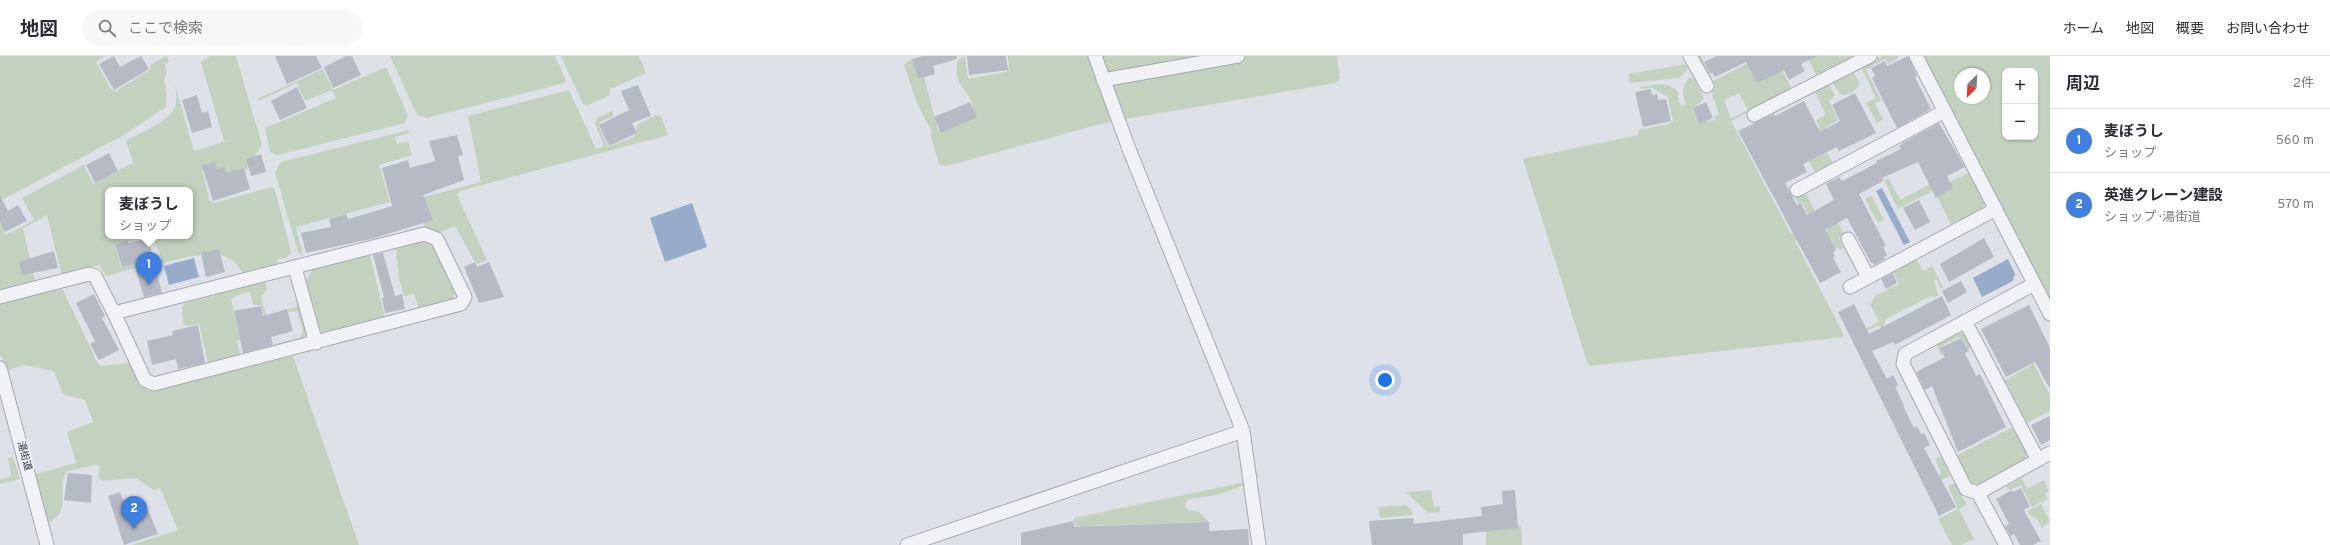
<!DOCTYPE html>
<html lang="ja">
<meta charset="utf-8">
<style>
body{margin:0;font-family:Overpass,"Noto Sans JP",sans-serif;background:#f7f7f7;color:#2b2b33}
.controls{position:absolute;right:12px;top:12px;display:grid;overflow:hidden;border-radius:8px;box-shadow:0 1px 3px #0004}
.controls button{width:36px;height:36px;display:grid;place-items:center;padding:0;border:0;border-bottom:1px solid #e1e1e2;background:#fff;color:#2b2b33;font:20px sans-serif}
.compass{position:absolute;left:1954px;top:12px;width:36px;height:36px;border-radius:50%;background:#fff;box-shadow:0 1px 3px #0004;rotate:204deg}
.you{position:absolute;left:1385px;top:324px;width:14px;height:14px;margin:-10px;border:3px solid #fff;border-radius:50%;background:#1a73e8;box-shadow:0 0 0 6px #1a73e833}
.badge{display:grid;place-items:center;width:26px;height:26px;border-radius:50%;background:#1a73e8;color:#fff;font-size:13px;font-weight:700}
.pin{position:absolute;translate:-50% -33px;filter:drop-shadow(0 1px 2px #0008)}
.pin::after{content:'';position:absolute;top:21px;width:14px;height:12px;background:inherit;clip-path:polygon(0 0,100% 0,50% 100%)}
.popup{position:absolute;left:105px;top:131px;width:88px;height:52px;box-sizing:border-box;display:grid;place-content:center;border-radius:8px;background:#fff;filter:drop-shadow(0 1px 3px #0005);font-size:13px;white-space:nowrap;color:#7c7c81}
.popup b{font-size:15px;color:#2b2b33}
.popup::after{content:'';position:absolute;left:50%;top:100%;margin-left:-8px;border:8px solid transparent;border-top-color:#fff}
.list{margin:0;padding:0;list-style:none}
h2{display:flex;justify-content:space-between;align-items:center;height:52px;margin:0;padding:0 16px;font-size:17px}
h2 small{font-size:13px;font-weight:400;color:#7c7c81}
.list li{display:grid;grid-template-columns:26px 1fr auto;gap:12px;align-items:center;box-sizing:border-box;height:64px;padding:0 16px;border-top:1px solid #e1e1e2}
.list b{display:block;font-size:15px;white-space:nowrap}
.list p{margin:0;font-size:13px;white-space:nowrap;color:#7c7c81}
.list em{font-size:13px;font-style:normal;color:#7c7c81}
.icon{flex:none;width:22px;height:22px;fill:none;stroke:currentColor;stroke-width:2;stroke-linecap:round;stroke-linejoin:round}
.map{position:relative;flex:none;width:2050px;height:489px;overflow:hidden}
header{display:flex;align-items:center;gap:24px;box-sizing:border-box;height:56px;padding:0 20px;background:#fff;border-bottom:1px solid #e1e1e2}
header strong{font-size:19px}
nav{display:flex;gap:22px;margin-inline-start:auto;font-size:14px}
.search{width:280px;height:36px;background:#f7f7f7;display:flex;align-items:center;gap:10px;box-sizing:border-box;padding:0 14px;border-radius:22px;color:#7c7c81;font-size:15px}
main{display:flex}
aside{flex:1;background:#fff}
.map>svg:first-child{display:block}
.green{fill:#c2d2be;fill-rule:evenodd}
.water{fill:#97acca}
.building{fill:#b5bac5}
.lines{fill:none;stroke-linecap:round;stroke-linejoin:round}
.minor-casing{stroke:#a3a8b2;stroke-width:15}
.minor{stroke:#f0f2f6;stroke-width:13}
.labels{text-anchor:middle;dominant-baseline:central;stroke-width:4;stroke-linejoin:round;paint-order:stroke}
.street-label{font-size:10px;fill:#262e3f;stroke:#edf0f6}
</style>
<header>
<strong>地図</strong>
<div class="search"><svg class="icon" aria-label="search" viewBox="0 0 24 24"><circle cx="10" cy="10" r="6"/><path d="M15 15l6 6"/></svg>ここで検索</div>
<nav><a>ホーム</a><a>地図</a><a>概要</a><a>お問い合わせ</a></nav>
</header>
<main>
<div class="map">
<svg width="2050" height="489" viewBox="0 0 2050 489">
<rect width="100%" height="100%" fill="#dee1e8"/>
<path class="green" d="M0,0H105L96,6L111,33L116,35L151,13L150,9L166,0L169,5L165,9C168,17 164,20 165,28C166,36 167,42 166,51L124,79L0,145Z
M211,0H236L262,89C257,98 250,103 247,113L230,119L211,112L202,114L210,145L214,147L272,131L275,134L289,188L291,197L286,202L277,203L278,209L243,218C228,186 190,201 163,207L153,181L115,188L121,211L140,207L142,210L106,220L99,209L62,220L47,159L23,172L35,225L0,234V167L6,179L34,164L22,142L84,109L93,128L133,107L126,84C142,76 171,66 176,48C177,42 176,35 175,29L194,95L236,82L224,85L201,6ZM108,134H190V180H108Z
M390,0H555L566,24L564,27L427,62L417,59Z
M561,0H639L646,17L610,33V39L588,49L583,48Z
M965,0L968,23L1006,16L1009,12L1008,0H1337L1340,22L1336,27L1108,66L946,110L939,108L930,78L932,76L916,45L904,9L912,3L918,23L924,21L938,74L973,59C976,33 951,36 958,4Z
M1698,0H1701L1713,25L1762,0H1775L1792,34L1731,65L1791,178L1812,166L1802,146L1798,147L1795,142L1805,136L1819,163L1832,156L1845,180L1839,183L1843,192L1840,194L1836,191L1831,193L1807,179L1795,185L1843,277V281L1590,310L1587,306L1523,103L1638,79V74L1668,68L1673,65L1668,41L1652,32L1641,33L1640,31C1655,29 1667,24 1678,36V45L1682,50L1686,48C1682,37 1681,31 1689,22H1694L1704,43L1693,52L1700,67L1715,64L1714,61L1719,58L1713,41L1711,26ZM1739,37L1748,54L1731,63L1724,44Z
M1807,0H1858L1817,21Z
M1882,0H1898V2L1888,8L1885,3L1866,14L1881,44L1875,47L1883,64L1877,67L1866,47L1876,42L1861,11Z
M1918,0H2050V251ZM2005,15H2035V81H2005ZM1960,18H1984V42H1960Z
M1686,8L1688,13L1679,22L1630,27L1628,18Z
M386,11L408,59L405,67L278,99L270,96L265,72L336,42L332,34L305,45L297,27L258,45L257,43L323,13L333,34Z
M1854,17L1860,28L1853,36L1845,39L1840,38L1833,27Z
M1829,29L1835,39L1829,45L1838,64L1825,72L1834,90L1815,75L1820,72L1816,64L1824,60L1825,57L1815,36Z
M569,34L596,93L604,90L595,68L597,62L612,55L614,60L600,66L599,70L608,91L634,81L638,68L657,59L661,60L668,79L460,135L457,139L487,204L478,208L474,204L455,170L438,177L426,174L416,143L481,126L468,60Z
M409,74V77L395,81L397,88L408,85L412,99L379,109L390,146L296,171L303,199L298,196L275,116L281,106Z
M1805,93L1811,104L1827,97L1832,105L1831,108L1815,116L1803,94Z
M1972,115L1986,144L1981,154L1951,169L1934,134L1898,153L1884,124L1889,123L1900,143H1902L1934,126L1938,132Z
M1872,140L1884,164L1878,167L1865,143Z
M422,185L433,188L455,235L453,244L419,252L414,238L404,240L399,222L396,193Z
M370,199L385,262L326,279L318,274L306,225L312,214Z
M1916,202L1923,215L1932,210L1943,231L1941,233L1937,223L1934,224L1938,239L1934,242L1931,240L1886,263L1883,273L1889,292L1879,269L1865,276L1863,274L1879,266L1870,248L1875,240L1899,228L1893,215Z
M265,226L267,233L261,242L272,278H269L261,249H253L250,237L246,236L231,243L240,284L237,285L240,300L208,307L199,268L187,270L183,267L182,252L185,247Z
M57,233L63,234L98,308L102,310L130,307L142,329L148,335L293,300L359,489H132L178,474L160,432L154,434L136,422L102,425L98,422L100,411L96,409L67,415C58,427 66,443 60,457C58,460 53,464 51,466L45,464L34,422L36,418L76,407L67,376L93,366L85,344L63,338L54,315L24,309L6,315L2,301H0V246Z
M299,250L307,276L302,284L276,290L275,288L300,282L303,274L297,255L289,256L288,253Z
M1958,276L1966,279L1972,291L1968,293L1962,282L1959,281L1940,291L1943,298L1941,299L1936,288Z
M2020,282L2050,339V355L2027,367L2005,324L2032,309L2020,285Z
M2013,371L2027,397L2023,407L1980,429L1969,426L1956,400Z
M1941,400L1950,420L1930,430L1927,426L1940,419L1941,416L1935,403Z
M13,401L20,423L0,428V424L10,421L11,418L8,402Z
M2022,422L2027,433L2044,424L2049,435L2045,438L2048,443L2032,451L2021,430L2008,434L2007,430Z
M1245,426V429L1217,439L1189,443L1185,448L1187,453L1199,456L1209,466L1089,470V473L1074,469V462Z
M1955,427L1967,449L1959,453L1974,483L1961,489H1952L1938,463L1958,453L1948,430Z
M1431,434L1434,451L1441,450L1439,456L1428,457L1406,436Z
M2041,448L2050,465L2042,472L2037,463L2031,460L2027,455Z
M1405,449L1410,452L1413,459L1380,462L1378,451Z
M1515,469L1521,470L1522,489H1486V473Z"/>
<path class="water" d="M1882,132L1910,186L1904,189L1876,135Z
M692,147L707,191L665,206L650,162Z
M194,202L199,221L169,229L164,210Z
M2008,203L2015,218L2013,225L1982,241L1973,222Z"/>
<path class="building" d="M114,0L120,11L141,0L149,13L114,34L99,8Z
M275,0H316L322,12L287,28Z
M346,0H352L361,19L333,32L324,11Z
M923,0H957V3L933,10L935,18L918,23L912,3Z
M967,0H1006L1008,14L969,19Z
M1717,0H1817L1801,8L1805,15L1789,24L1784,14L1757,27L1746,6L1715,21L1712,16L1710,18L1704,6Z
M1908,0L1917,20L1915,21L1931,53L1897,72L1872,22L1875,20L1871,12L1885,5L1887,10Z
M638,29L651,60L632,67L637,77L609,90L599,69L629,54L621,35Z
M297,31L307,52L280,64L271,45Z
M1651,33L1652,39L1657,38L1658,44L1666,43L1671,65L1643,71L1635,36Z
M1855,37L1876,77L1839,95L1837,91L1803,108L1807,116L1785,127L1797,149L1801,147L1807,159L1834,144L1826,128L1839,121L1842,125L1877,107L1876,105L1901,93L1899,90L1904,86L1939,67L1965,111L1947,120L1953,132L1936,142L1918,106L1882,122L1883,125L1859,138L1886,190L1883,191L1887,199L1884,201L1885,203L1874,209L1873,207H1871L1847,162L1825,174L1836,194L1833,196L1835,200L1833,202L1841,216L1820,227L1738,75L1774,58L1775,60L1804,45L1820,76L1840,65L1832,49Z
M197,39L202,57L208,55L212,71L192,77L182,44Z
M970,46L977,61L941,77L934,61Z
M1706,46L1713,62L1700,68L1693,52Z
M457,79L463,99L458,100L464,124L423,139L433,164L371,183L306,197L301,177L331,171L329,163L346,158L348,163L392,150L382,112L408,104L410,112L435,105L429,85Z
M109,97L118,115L95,127L86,109Z
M261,98L266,116L251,120L246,103Z
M215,106L217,113L225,111L226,117L244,112L250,133L213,145L202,110Z
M0,140L8,155L18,149L27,165L5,176L0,166Z
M1919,144L1930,166L1915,174L1903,152Z
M148,182L162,237L144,241L134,208L122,211L115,188L128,185V187Z
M1984,182L1994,201L1949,226L1940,208Z
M219,193L225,216L206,221L201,197Z
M54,195L58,212L22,219L19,206Z
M383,197L395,240L402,238L405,253L385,257L382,242L384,241L373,199Z
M475,206L477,211L489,206L504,241L479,247L464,211Z
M1893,217L1897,227L1886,233L1881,223Z
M1961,225L1967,236L1948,247L1942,235Z
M94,238L105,260L102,262L119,294L99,304L90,288L95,285L76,247Z
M1942,240L1951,259L1895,289L1893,286L1872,295L1887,323L1893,319L1898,329L1895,331L1904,349L1903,350L1914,372L1917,370L1921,378L1924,377L1930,389L1924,392L1956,451L1939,460L1838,256L1854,248L1869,278Z
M2029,249L2050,292V333L2035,306L2006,321L1981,273Z
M261,250L263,260L287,253L293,275L271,281L273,289L243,297L234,255Z
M198,269L205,307L178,313L176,303L152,309L147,285L173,279L172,275Z
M1961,282L1969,295L1965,297L1976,320L1980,318L2006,371L1958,396L1932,330L1925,334L1916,316L1945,301L1940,292Z
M2050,360V384L2041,389L2031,369Z
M68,417L92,419L91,447L64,444Z
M2021,432L2030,451L2024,454L2041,485L2033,489H2020L2014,478L2010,480L2005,470L2009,468L1996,443L2012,434L2013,436Z
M1515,434L1518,472L1463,478V489H1372L1369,465L1413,462L1414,468L1482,460L1481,451L1503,448L1502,435Z
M120,436L127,455L146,449L158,478L124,489L108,440Z
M1073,465L1074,471L1209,466V475L1248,473L1249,489H1021V477Z"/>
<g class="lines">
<defs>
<path id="minor" d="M1095,0L1129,93L1243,375L1259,489
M1690,0L1707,30
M1916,0L2050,258
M1103,24L1238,0
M1754,59L1870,0
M1797,134L1945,55
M424,178L437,183L465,241L461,248L154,328L145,324L114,257Z
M1848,183L1868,221
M295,212L316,287
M1850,231L1996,153
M0,241L89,218L95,220L114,257
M1965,265L2038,404
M0,312L47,489
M1978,437L2050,397
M907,489L1243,375
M2006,489L1978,437L1966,433L1903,308L1905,298L2034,228"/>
</defs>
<use href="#minor" class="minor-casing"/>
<use href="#minor" class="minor"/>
</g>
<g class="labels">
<g class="street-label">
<text transform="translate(24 400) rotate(75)">湯街道</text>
</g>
</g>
</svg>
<div class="controls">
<button>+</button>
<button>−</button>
</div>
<svg class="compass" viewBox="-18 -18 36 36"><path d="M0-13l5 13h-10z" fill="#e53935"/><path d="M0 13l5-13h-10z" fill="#7c7c81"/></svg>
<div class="you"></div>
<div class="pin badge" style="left:149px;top:229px;background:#3f7fe0">1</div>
<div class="popup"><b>麦ぼうし</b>ショップ</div>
<div class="pin badge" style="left:134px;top:473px;background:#3f7fe0">2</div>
</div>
<aside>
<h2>周辺<small>2件</small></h2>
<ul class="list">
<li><span class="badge" style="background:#3f7fe0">1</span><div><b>麦ぼうし</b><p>ショップ</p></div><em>560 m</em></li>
<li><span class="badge" style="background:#3f7fe0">2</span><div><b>英進クレーン建設</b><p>ショップ · 湯街道</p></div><em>570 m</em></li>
</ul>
</aside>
</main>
